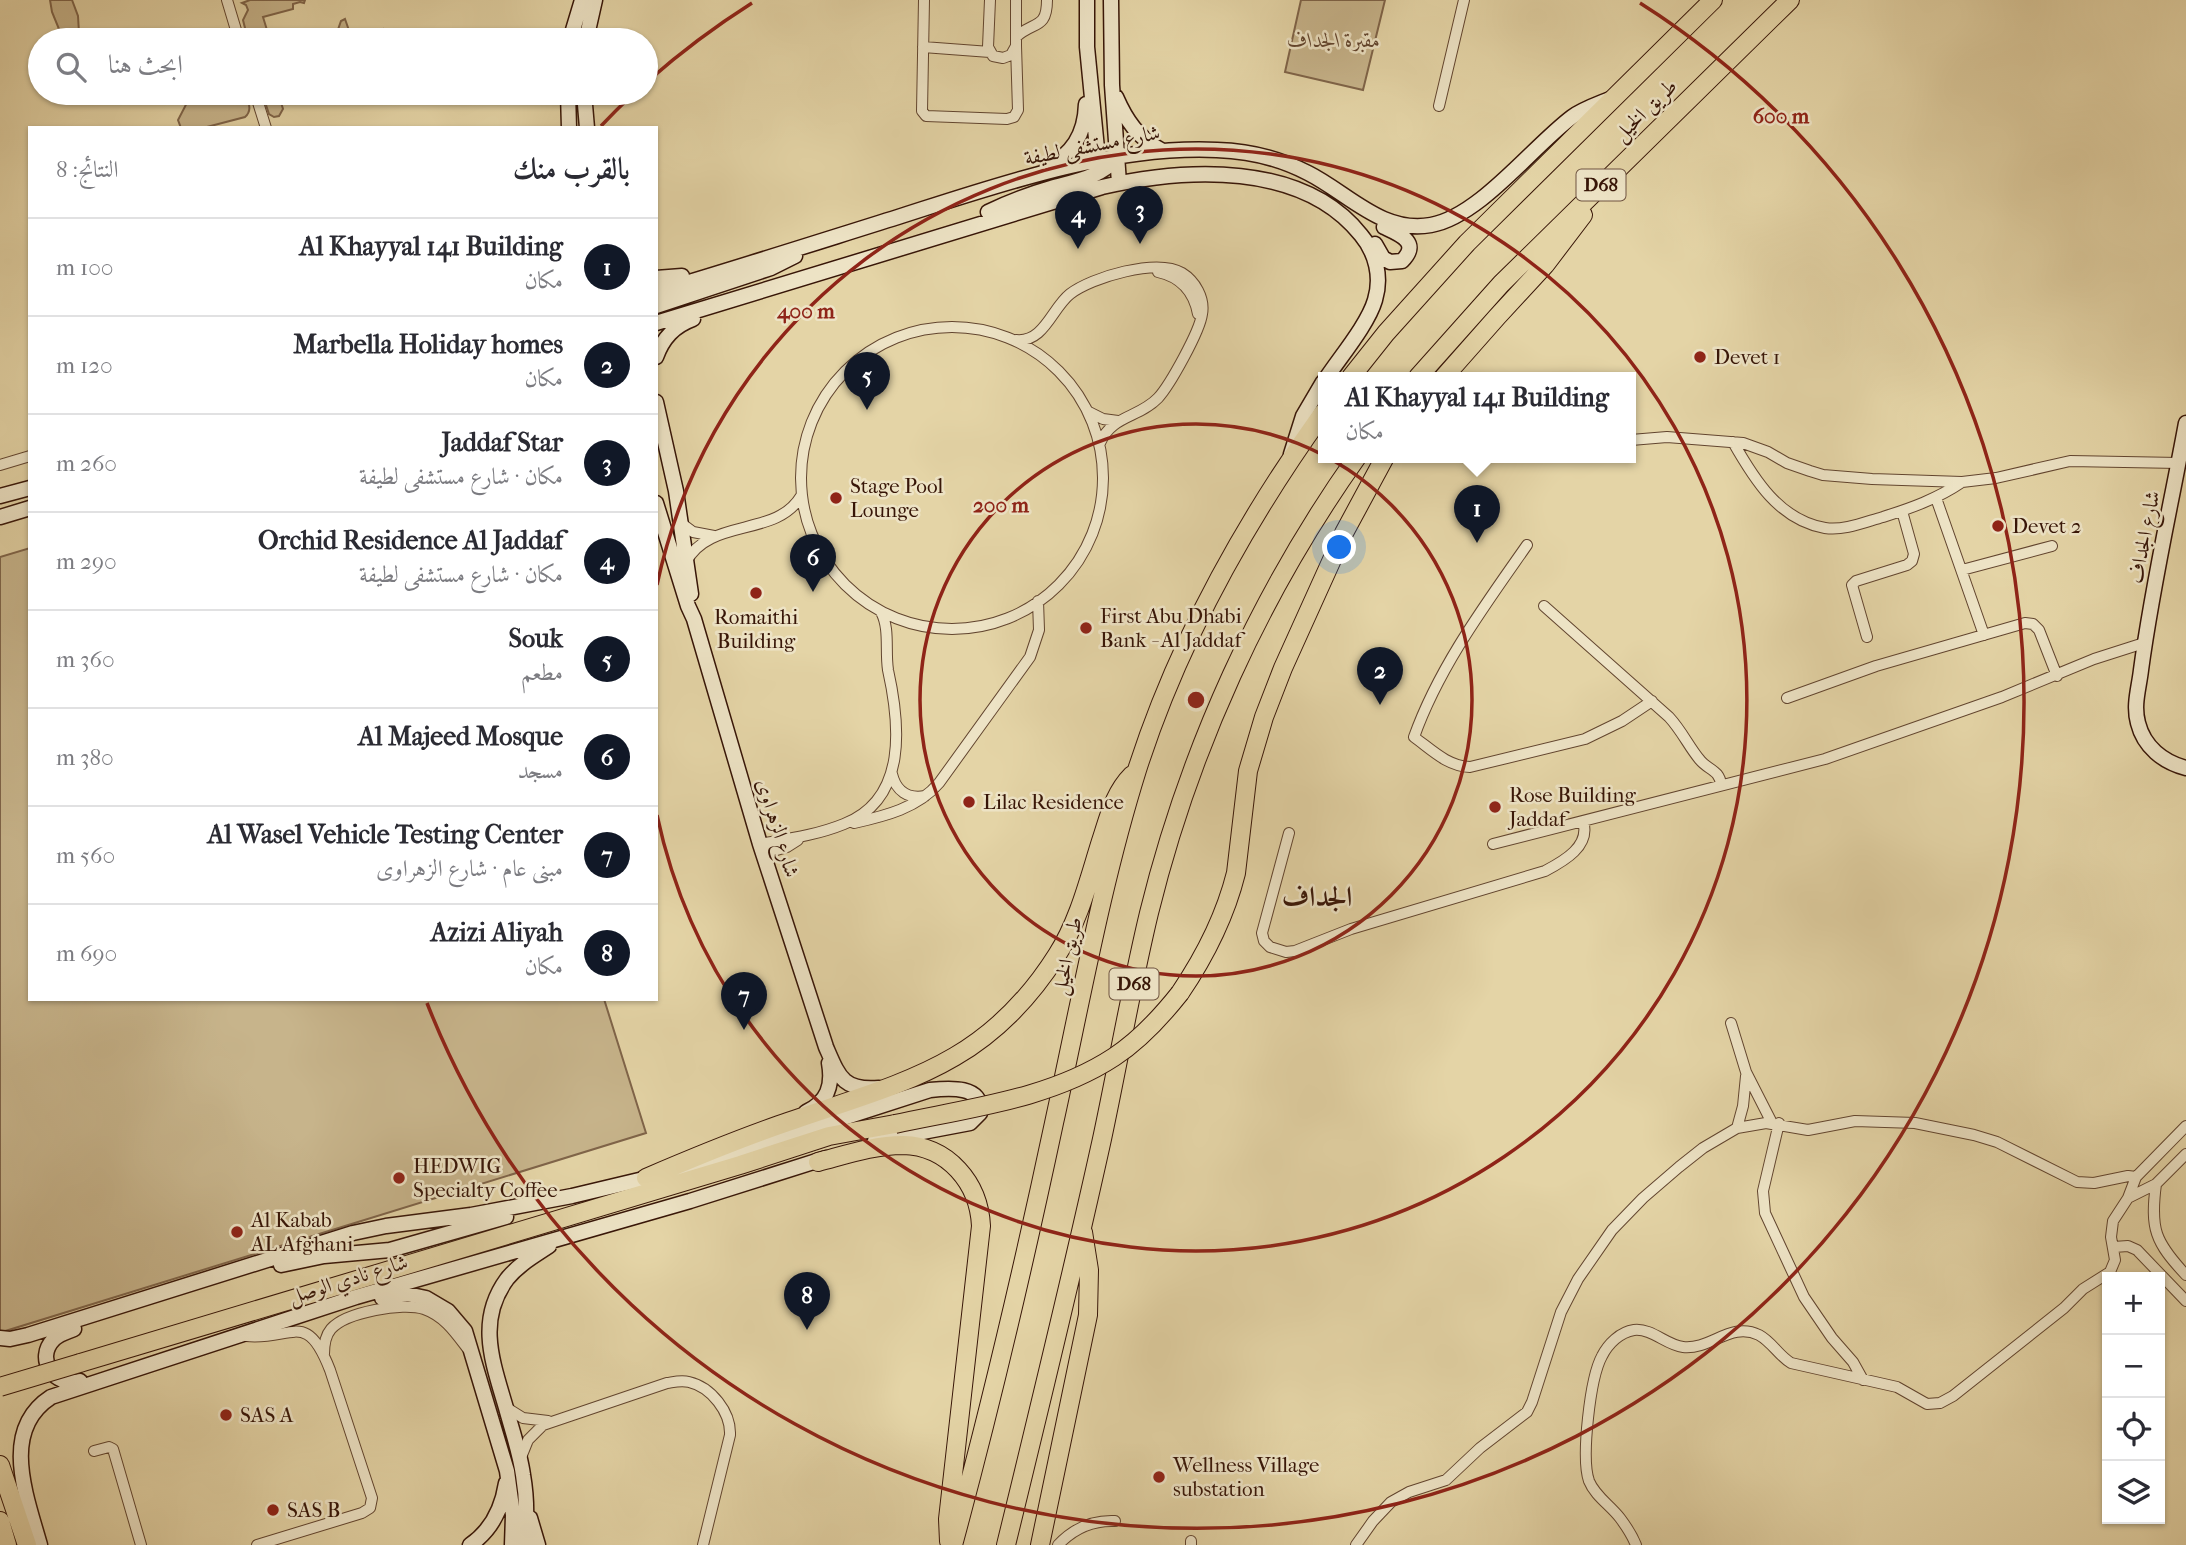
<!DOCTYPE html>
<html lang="ar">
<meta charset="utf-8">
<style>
body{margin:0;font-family:"IM FELL French Canon",Amiri,serif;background:#f7f7f7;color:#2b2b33;direction:rtl}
.controls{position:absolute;right:21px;bottom:21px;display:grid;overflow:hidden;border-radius:0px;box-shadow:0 2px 5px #0004}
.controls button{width:63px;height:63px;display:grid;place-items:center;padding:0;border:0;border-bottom:2px solid #e1e1e2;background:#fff;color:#2b2b33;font:35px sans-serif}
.you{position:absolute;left:1340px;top:548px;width:24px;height:24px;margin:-18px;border:5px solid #fff;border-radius:50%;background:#1a73e8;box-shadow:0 0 0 10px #1a73e833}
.badge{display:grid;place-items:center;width:46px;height:46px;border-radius:50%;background:#111827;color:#fff;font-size:23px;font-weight:700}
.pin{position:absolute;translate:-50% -58px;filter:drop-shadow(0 2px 4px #0008)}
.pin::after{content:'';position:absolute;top:37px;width:24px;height:21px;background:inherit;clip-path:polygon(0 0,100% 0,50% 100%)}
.popup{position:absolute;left:1318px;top:372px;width:318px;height:91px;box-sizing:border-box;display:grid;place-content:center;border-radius:0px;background:#fff;filter:drop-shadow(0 2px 5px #0005);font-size:23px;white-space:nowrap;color:#7c7c81}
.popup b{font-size:26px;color:#2b2b33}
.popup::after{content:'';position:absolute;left:50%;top:100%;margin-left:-14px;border:14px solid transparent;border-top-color:#fff}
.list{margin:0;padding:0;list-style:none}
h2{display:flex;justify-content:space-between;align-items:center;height:91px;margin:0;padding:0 28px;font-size:30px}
h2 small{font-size:23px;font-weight:400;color:#7c7c81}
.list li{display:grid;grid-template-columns:46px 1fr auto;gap:21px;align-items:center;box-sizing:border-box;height:98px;padding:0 28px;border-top:2px solid #e1e1e2}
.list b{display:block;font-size:26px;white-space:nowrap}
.list p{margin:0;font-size:23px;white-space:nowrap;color:#7c7c81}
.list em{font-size:23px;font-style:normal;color:#7c7c81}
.icon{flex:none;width:38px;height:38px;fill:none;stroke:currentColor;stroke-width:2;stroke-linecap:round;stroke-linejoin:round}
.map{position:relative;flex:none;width:2186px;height:1545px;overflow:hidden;direction:ltr}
.search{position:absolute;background:#fff;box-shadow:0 2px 5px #0004;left:28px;top:28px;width:630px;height:77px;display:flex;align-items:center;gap:18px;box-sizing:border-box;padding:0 24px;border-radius:38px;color:#7c7c81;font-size:26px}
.panel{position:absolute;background:#fff;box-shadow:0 2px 5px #0004;left:28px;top:126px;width:630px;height:875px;border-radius:0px;direction:rtl}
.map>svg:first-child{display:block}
.green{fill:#c7b48b;stroke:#7f6449;stroke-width:2}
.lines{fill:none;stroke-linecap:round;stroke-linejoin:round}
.street-casing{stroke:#62452f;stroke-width:12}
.secondary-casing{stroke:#371507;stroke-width:17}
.highway-casing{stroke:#371507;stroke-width:20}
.street{stroke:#ede3c5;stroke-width:10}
.secondary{stroke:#ede3c5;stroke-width:14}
.highway{stroke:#e4d4a6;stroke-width:18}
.highway-bridge-casing{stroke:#371507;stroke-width:20;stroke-linecap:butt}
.highway-bridge{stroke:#e4d4a6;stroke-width:18}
.ring{fill:none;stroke:#8f2418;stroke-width:3.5}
.poi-dot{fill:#8f2418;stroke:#ede3c5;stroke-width:2.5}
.labels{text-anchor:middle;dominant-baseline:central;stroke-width:5;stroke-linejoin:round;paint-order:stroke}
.shield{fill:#ede3c5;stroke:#6e5340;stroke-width:2}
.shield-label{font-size:19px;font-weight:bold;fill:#371507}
.park-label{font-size:21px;font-style:italic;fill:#62452f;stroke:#ede3c5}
.street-label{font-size:21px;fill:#371507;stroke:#ede3c5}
.poi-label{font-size:21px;fill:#371507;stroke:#ede3c5;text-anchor:start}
.district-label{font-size:28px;font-weight:bold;fill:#371507;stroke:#ede3c5}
.centre{fill:#8f2418;stroke:#ede3c5;stroke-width:3.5}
.ring-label{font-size:21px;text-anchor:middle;font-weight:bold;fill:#8f2418;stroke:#ede3c5;stroke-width:5;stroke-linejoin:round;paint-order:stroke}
</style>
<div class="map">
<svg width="2186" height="1545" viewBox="0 0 2186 1545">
<rect width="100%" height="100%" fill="#e4d4a6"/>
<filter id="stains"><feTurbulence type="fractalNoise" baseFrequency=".00286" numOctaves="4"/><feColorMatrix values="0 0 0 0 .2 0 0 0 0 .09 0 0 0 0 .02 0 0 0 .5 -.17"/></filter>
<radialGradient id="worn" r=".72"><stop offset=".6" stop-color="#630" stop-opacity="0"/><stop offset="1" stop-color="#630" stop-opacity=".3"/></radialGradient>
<path class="green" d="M50,0H72L78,16L79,33L63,39L52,12Z
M250,0H305L304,3L300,2L293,4V9L263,17L270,40H248L243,20L248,10L246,5L242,3Z
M1301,0H1385L1363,90L1285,72Z
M345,19L352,39L383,29L387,40H323L328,36L335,38L341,21Z
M192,93H246C248,102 253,110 245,117L203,128H181L178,120Z
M262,93H278L283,109L279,116L274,117L269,114Z
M30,548V999H604L646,1133L2,1332L0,1330V557Z"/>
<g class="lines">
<defs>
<path id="street" d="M227,0L239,40
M924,0L922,111L926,116L1007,119L1014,117L1018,110L1016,46
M990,0L988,47L993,56L1003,58L1011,55L1016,46V0
M1016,37C1033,21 1047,30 1047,0
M923,47L990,52
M255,93L266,128
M1439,106L1464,0
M1158,272C1181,277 1194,292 1198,314
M801 478a151 151 0 1 1 302 0a151 151 0 1 1-302 0Z
M1016,340C1044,343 1052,308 1070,294C1092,277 1157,258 1182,273C1195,281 1205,298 1202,314C1200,331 1170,385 1158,398C1139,418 1112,415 1100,443
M1089,412L1103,419L1118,421
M1631,440L1667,437L1743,443L1768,452L1787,463L1810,471L1823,475L1872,479L1962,482L1996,478L2070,461L2179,463
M1733,442C1754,479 1779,520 1825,528C1844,531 1865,522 1883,517C1911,508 1937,499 1962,482
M0,465L30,456
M1936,498L1984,635
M681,523L693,532L714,536
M1527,545C1485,605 1439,667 1414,737C1432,750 1447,766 1470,767L1585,739L1622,721L1652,701
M686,562C710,517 776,538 801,496
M1962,570L2052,546
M1544,606L1669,717C1682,731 1689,747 1700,760C1708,770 1720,770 1721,785
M1867,637L1852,585L1856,581L1907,565L1912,561L1914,554L1902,511
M1787,698L1876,666L2025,623L2033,624L2039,630L2057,676
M892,774C896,791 908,799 925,796
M854,823C885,816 918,808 939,783L1030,657L1039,630L1038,601
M1289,833L1262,933L1264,941L1270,947L1286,952L1295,951L1351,929L1545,871C1564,861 1591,846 1583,821
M760,844C788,839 817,835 844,824C908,799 900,724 888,670C885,650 890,629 881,612
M1493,844L1825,759L2002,697L2094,659L2144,643
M763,854L787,847L798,840
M1731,1023L1746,1072L1772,1123
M1779,1123L1763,1191L1765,1213L1804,1297L1832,1338L1853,1362L1863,1380
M1737,1128L1743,1106L1746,1076
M2156,1184C2150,1229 2155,1242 2186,1275
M2128,1198L2156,1184L2186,1154
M2114,1247L2128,1246L2137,1250L2186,1301
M246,1336C292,1341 306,1308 330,1370L372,1498L370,1508L362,1513L257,1545
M324,1354C324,1345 325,1336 331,1329C346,1312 403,1302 424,1309C444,1316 455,1332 467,1348
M507,1408L523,1418L548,1421
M94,1451L109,1447L113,1449L141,1545
M520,1460L528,1440L543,1425L667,1383C674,1382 681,1380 689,1382C711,1387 731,1412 730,1435L703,1545
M1191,1541V1545
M1058,1545C1073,1529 1093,1520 1115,1521
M1356,1545L1373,1521L1391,1502L1409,1492L1446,1480L1480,1448L1527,1412L1532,1402L1561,1312L1578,1279L1612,1230L1643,1198L1679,1167L1703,1148L1737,1128L1766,1123L1808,1130L1855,1121L1915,1123L1974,1135L1997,1142L2077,1182L2094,1183L2128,1176L2136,1177
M1636,1545C1632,1535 1626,1526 1620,1518C1610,1505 1595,1496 1589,1481C1581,1458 1590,1378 1602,1356C1608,1344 1620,1332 1634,1330C1652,1328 1666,1345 1683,1347C1711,1350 1731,1321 1759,1335C1772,1342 1778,1355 1791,1363L1897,1387L1927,1404L1940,1403L1953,1396L2064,1308L2083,1289L2110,1272L2115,1260L2111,1237L2113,1221L2128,1198L2136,1177L2186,1126"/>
<path id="secondary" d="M1087,0V47L1099,169
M1111,0L1112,85L1119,183
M570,40L582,0
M586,40L595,0
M568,93L569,128
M584,93L587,128
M1116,97C1126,120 1138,138 1161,150
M1046,169C1072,153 1085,136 1086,104
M988,212C1009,202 1030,194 1051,188C1076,181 1099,178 1117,158
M1375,244L1383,258L1390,262L1402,261C1421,242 1399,234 1384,227
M656,278L682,276
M656,292C737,268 818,242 898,217C998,185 1111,145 1217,150C1250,151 1279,158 1308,173C1348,193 1382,234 1431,225C1480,216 1532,147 1572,117C1583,109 1598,104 1610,99
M656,306L771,268L795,256
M656,323L1102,187C1185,168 1302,161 1361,235C1376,253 1382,277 1375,300C1368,324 1341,356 1327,377
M656,357C663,338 674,326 693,319
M656,402L676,491L691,594
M2186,423C2171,505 2152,587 2141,670C2139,688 2133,705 2138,723C2144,747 2163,762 2186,768
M1291,454L1303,416L1323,382
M0,496L30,488
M656,503L688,606L694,619L760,844L826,1047C839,1077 843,1091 879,1088
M0,517L30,508
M806,1112C828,1102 833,1085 829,1063
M679,1171L930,1090C949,1088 984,1085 980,1113L970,1123L875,1141
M281,1265L324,1256L390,1250L506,1217
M382,1298L407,1294L426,1298L448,1311L465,1331L507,1471L513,1515L512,1545
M74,1329C67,1332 59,1334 54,1339C34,1359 55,1388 80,1381
M0,1338L10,1339L28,1335L353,1233L386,1226L471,1215L572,1196L656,1176
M530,1518L538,1545
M40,1545C26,1495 0,1430 51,1397L356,1297L690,1201L826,1158
M470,1545C492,1530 502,1509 506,1483
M524,1545C527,1522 527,1498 523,1475C520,1453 512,1430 506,1408C493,1363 476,1321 507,1279C518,1265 534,1256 549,1246"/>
<path id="highway" d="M1351,377L1386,333L1467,243L1713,0
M1418,377L1501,284L1790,0
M1444,377L1497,317L1545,265L1583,215
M1180,993C1205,956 1225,917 1236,873L1248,771L1264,717L1283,668L1344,533L1385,457
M818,1162C845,1155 874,1145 903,1145C948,1146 979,1183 981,1226L948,1519L949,1541
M646,1178C690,1159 734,1141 779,1125C898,1083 985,1069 1057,955C1079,921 1089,879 1101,841C1109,817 1114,793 1132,775
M80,1363L740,1165L829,1136L895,1124
M0,1465L27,1545
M0,1521L7,1545
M953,1545C991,1405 1024,1264 1054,1123C1080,1005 1101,885 1137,770C1178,642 1245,522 1323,413
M1006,1545C1039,1410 1072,1275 1102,1139C1118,1064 1131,988 1149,913C1189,750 1260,594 1357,457
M1040,1545L1088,1315L1089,1270L1083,1232"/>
</defs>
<use href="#street" class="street-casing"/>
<use href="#secondary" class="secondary-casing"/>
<use href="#highway" class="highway-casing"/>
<use href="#street" class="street"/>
<use href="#secondary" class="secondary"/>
<use href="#highway" class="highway"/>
<defs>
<path id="highway-bridge" d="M895,1124C969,1108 1050,1099 1114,1057C1140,1040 1161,1017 1180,993
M0,1387L80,1363"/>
</defs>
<use href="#highway-bridge" class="highway-bridge-casing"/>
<use href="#highway-bridge" class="highway-bridge"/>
</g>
<g class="ring">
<circle cx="1196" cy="700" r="276"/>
<path d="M657 585A551 551 0 1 1 657 815"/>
<path d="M601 126A827 827 0 0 1 632 95M648 81A827 827 0 0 1 752 3M1640 3A827 827 0 1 1 427 1003"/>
</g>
<g class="poi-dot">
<circle cx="1700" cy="357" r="7"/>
<circle cx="836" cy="498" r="7"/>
<circle cx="1998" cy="526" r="7"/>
<circle cx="756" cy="593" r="7"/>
<circle cx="1086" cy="628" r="7"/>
<circle cx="969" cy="802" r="7"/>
<circle cx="1495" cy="807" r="7"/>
<circle cx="399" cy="1178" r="7"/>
<circle cx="237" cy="1232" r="7"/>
<circle cx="226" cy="1415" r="7"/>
<circle cx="1159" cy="1477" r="7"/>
<circle cx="273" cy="1510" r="7"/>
</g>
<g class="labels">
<g class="shield">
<rect x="1576.5" y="169.5" width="49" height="31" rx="5"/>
<rect x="1109.5" y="968.5" width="49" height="31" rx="5"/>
</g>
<g class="shield-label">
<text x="1601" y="185">D68</text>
<text x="1134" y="984">D68</text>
</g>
<g class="park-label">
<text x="1334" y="40">مقبرة الجداف</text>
</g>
<g class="street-label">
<text transform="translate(1645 110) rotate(-44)">طريق الخيل</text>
<text transform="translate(1092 145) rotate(-11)">شارع مستشفى لطيفة</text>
<text transform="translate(2144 537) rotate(-79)">شارع الجداف</text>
<text transform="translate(778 828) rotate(73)">شارع الزهراوى</text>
<text transform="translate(1067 956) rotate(-78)">طريق الخيل</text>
<text transform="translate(348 1279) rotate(-17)">شارع نادي الوصل</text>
</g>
<g class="poi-label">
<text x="1714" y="357">Devet 1</text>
<text x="850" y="486">Stage Pool<tspan x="850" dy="24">Lounge</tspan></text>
<text x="2012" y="526">Devet 2</text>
<text x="1100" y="616">First Abu Dhabi<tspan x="1100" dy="24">Bank - Al Jaddaf</tspan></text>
<text x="756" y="617" text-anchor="middle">Romaithi<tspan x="756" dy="24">Building</tspan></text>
<text x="1509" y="795">Rose Building<tspan x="1509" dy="24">Jaddaf</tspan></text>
<text x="983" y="802">Lilac Residence</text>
<text x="413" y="1166">HEDWIG<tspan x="413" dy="24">Specialty Coffee</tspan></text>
<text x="251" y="1220">Al Kabab<tspan x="251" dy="24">AL Afghani</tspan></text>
<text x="240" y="1415">SAS A</text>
<text x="1173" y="1465">Wellness Village<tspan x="1173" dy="24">substation</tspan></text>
<text x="287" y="1510">SAS B</text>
</g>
<g class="district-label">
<text x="1317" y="896">الجداف</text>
</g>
</g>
<circle cx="1196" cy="700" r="10" class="centre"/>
<g class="ring-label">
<text x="1781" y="123">600 m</text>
<text x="806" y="318">400 m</text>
<text x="1001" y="512">200 m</text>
</g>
<rect width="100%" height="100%" filter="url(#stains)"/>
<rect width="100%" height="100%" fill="url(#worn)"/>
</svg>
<div class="controls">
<button>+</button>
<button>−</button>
<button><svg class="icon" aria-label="locate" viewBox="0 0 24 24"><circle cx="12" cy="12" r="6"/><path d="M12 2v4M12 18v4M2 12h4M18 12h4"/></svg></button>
<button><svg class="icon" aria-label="layers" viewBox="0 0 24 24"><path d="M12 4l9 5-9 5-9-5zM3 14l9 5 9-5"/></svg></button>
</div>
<div class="you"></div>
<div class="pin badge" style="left:1477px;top:543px">1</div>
<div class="popup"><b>Al Khayyal 141 Building</b>مكان</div>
<div class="pin badge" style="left:1380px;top:705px">2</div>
<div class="pin badge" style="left:1140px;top:244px">3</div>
<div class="pin badge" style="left:1078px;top:249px">4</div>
<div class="pin badge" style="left:867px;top:410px">5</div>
<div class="pin badge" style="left:813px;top:592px">6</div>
<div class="pin badge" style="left:744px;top:1030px">7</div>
<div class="pin badge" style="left:807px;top:1330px">8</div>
<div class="search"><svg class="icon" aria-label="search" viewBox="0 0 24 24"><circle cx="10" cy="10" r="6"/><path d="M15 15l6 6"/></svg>ابحث هنا</div>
<section class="panel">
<h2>بالقرب منك<small>النتائج: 8</small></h2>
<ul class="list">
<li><span class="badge">1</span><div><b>Al Khayyal 141 Building</b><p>مكان</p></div><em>100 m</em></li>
<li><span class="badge">2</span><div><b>Marbella Holiday homes</b><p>مكان</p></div><em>120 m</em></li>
<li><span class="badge">3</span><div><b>Jaddaf Star</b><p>مكان · شارع مستشفى لطيفة</p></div><em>260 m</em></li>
<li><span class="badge">4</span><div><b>Orchid Residence Al Jaddaf</b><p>مكان · شارع مستشفى لطيفة</p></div><em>290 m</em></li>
<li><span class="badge">5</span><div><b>Souk</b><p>مطعم</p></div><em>360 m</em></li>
<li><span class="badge">6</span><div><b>Al Majeed Mosque</b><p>مسجد</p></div><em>380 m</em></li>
<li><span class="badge">7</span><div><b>Al Wasel Vehicle Testing Center</b><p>مبنى عام · شارع الزهراوى</p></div><em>560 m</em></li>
<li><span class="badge">8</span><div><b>Azizi Aliyah</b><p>مكان</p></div><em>690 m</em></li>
</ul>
</section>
</div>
